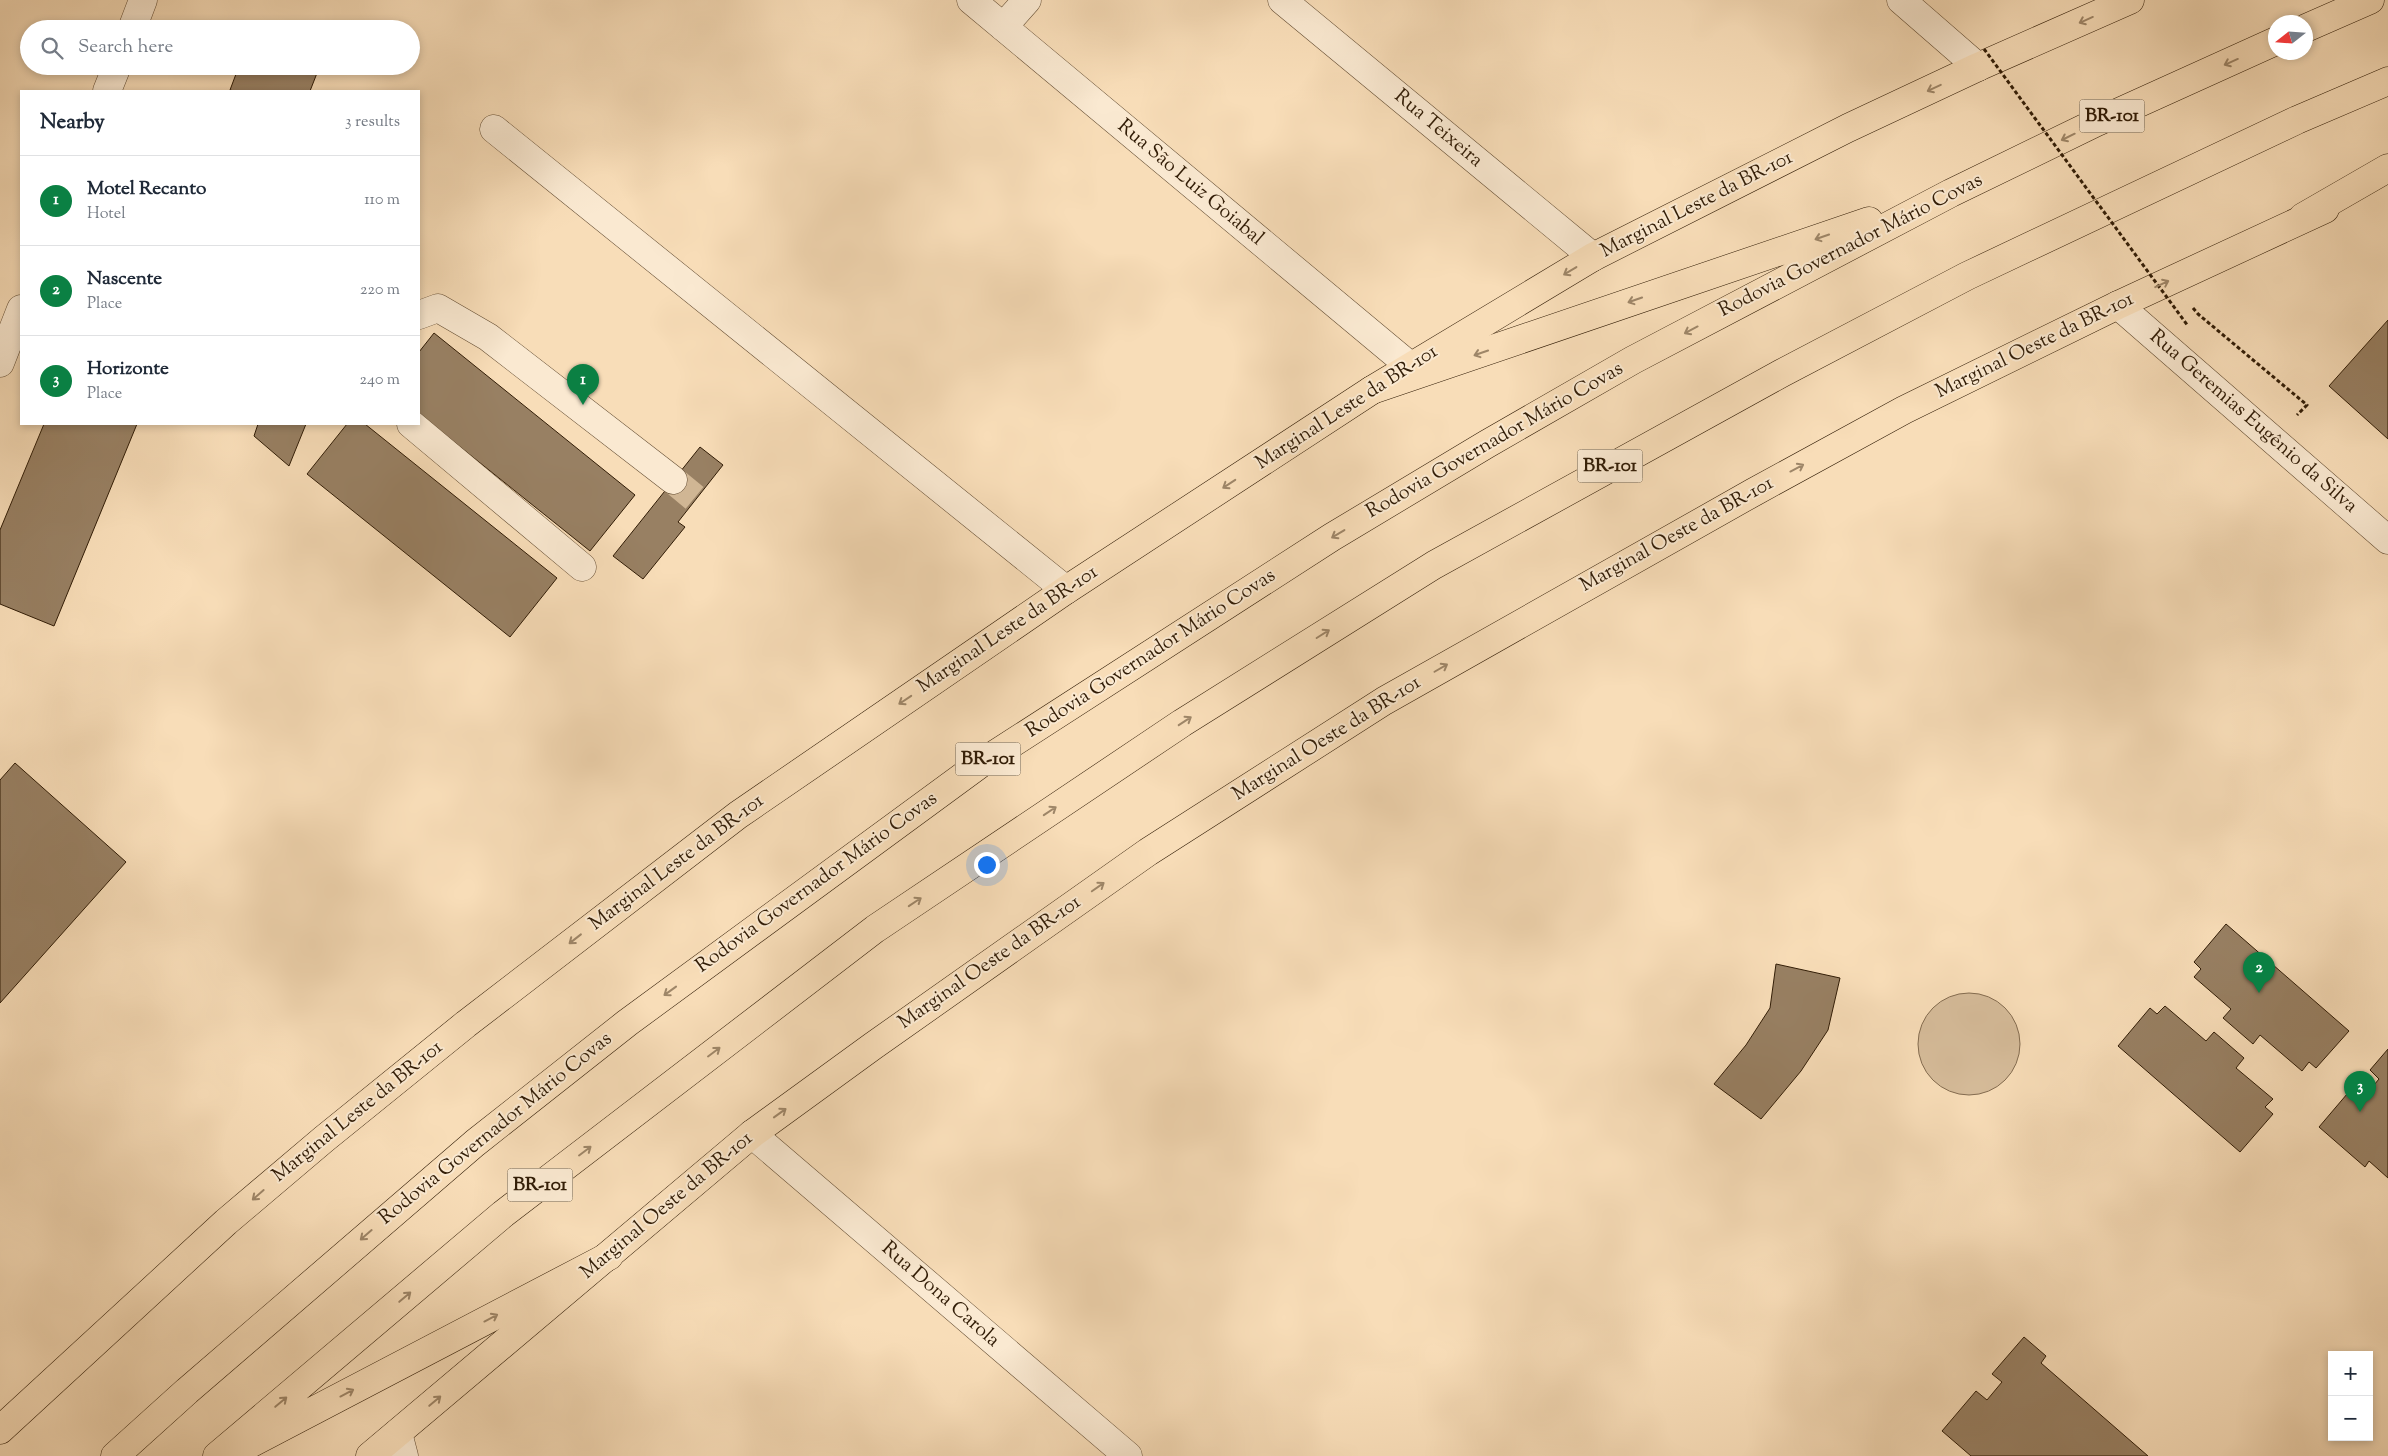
<!DOCTYPE html>
<meta charset="utf-8">
<style>
body{margin:0;font-family:"Sorts Mill Goudy",serif;background:#f6f6f7;color:#1f2937}
.controls{position:absolute;right:15px;bottom:15px;display:grid;overflow:hidden;border-radius:0px;box-shadow:0 2px 8px #0003}
.controls button{width:45px;height:45px;display:grid;place-items:center;padding:0;border:0;border-bottom:1px solid #e0e1e3;background:#fff;color:#1f2937;font:25px sans-serif}
.compass{position:absolute;left:2268px;top:15px;width:45px;height:45px;border-radius:50%;background:#fff;box-shadow:0 2px 8px #0003;rotate:253deg}
.you{position:absolute;left:986px;top:864px;width:18px;height:18px;margin:-12px;border:4px solid #fff;border-radius:50%;background:#1a73e8;box-shadow:0 0 0 8px #1a73e833}
.badge{display:grid;place-items:center;width:32px;height:32px;border-radius:50%;background:#0b8043;color:#fff;font-size:16px;font-weight:700}
.pin{position:absolute;translate:-50% -41px;filter:drop-shadow(0 1px 2px #0008)}
.pin::after{content:'';position:absolute;top:26px;width:18px;height:15px;background:inherit;clip-path:polygon(0 0,100% 0,50% 100%)}
.list{margin:0;padding:0;list-style:none}
h2{display:flex;justify-content:space-between;align-items:center;height:65px;margin:0;padding:0 20px;font-size:21px}
h2 small{font-size:16px;font-weight:400;color:#747a83}
.list li{display:grid;grid-template-columns:32px 1fr auto;gap:15px;align-items:center;box-sizing:border-box;height:90px;padding:0 20px;border-top:1px solid #e0e1e3}
.list b{display:block;font-size:19px;white-space:nowrap}
.list p{margin:0;font-size:16px;white-space:nowrap;color:#747a83}
.list em{font-size:16px;font-style:normal;color:#747a83}
.icon{flex:none;width:28px;height:28px;fill:none;stroke:currentColor;stroke-width:2;stroke-linecap:round;stroke-linejoin:round}
.map{position:relative;flex:none;width:2388px;height:1456px;overflow:hidden}
.search{position:absolute;background:#fff;box-shadow:0 2px 8px #0003;left:20px;top:20px;width:400px;height:55px;display:flex;align-items:center;gap:12px;box-sizing:border-box;padding:0 18px;border-radius:28px;color:#747a83;font-size:19px}
.panel{position:absolute;background:#fff;box-shadow:0 2px 8px #0003;left:20px;top:90px;width:400px;height:335px;border-radius:0px}
.map>svg:first-child{display:block}
.green{fill:#d6bc9a;stroke:#846c50}
.building{fill:#988063;stroke:#311c06}
.lines{fill:none;stroke-linecap:round;stroke-linejoin:round}
.minor-tunnel{stroke:#d0b694;stroke-width:28;stroke-dasharray:28 14;stroke-linecap:butt}
.minor-casing{stroke:#634c32;stroke-width:29}
.major-casing{stroke:#311c06;stroke-width:29}
.highway-casing{stroke:#311c06;stroke-width:29}
.path{stroke:#311c06;stroke-width:3;stroke-dasharray:4 2.5;stroke-linecap:butt}
.minor{stroke:#fae9d1;stroke-width:28}
.major{stroke:#f8ddb8;stroke-width:28}
.highway{stroke:#f8ddb8;stroke-width:28}
.path-bridge{stroke:#311c06;stroke-width:3;stroke-dasharray:4 2.5;stroke-linecap:butt}
.oneway{stroke:#9e8668}
.labels{text-anchor:middle;dominant-baseline:central;stroke-width:4;stroke-linejoin:round;paint-order:stroke}
.shield{fill:#fae9d1;stroke:#6d5a43;stroke-width:1}
.shield-label{font-size:19px;font-weight:bold;fill:#311c06}
.street-label{font-size:20px;fill:#311c06;stroke:#fae9d1}
</style>
<div class="map">
<svg width="2388" height="1456" viewBox="0 0 2388 1456">
<rect width="100%" height="100%" fill="#f8ddb8"/>
<filter id="stains"><feTurbulence type="fractalNoise" baseFrequency=".004" numOctaves="4"/><feColorMatrix values="0 0 0 0 .2 0 0 0 0 .09 0 0 0 0 .02 0 0 0 .5 -.17"/></filter>
<radialGradient id="worn" r=".72"><stop offset=".6" stop-color="#630" stop-opacity="0"/><stop offset="1" stop-color="#630" stop-opacity=".3"/></radialGradient>
<path class="green" d="M1918 1044a51 51 0 1 1 102 0a51 51 0 1 1-102 0Z"/>
<path class="building" d="M239,66H315L319,68L310,91H234L230,90Z
M2388,320V439L2329,386Z
M434,333L635,495L590,551L419,414V352Z
M44,424H137L54,626L0,604V530Z
M258,424H306L289,466L254,436Z
M347,424H365L557,578L510,637L307,474Z
M700,447L723,465L678,522L685,527L643,579L613,556Z
M15,763L126,862L0,1003V780Z
M2226,924L2349,1031L2316,1068L2309,1062L2302,1071L2260,1035L2253,1044L2223,1018L2231,1009L2194,977L2201,969L2194,962Z
M1776,964L1840,978L1828,1030L1801,1071L1761,1119L1714,1084L1746,1045L1770,1008Z
M2165,1006L2206,1041L2214,1032L2244,1058L2236,1068L2273,1099L2265,1107L2273,1114L2240,1152L2118,1046L2150,1008L2157,1014Z
M2388,1049V1178L2369,1161L2365,1167L2319,1127L2353,1087L2364,1097L2379,1079L2370,1070Z
M2024,1337L2046,1356L2041,1363L2148,1456H1971L1942,1431L1976,1391L1987,1400L2002,1382L1992,1374Z"/>
<g class="lines">
<path class="minor-tunnel" d="M673,480L696,499"/>
<defs>
<path id="minor" d="M971,0L1410,366
M1282,0L1593,257
M1901,0L1978,67
M1003,27L1027,0
M132,29L143,0
M107,91L117,66
M494,129L1066,590
M2118,305L2388,540
M419,315L438,308L488,337L673,480
M0,363L21,309
M411,424L582,567
M752,1134L1128,1456
M398,1433L404,1456"/>
<path id="major" d="M0,1430L226,1222L324,1139L466,1024L738,815L1066,590L1372,390L1593,257L1848,128L1978,67L2130,0
M370,1456L752,1134L873,1046L1148,852L1384,701L1754,492L1904,410L2118,305L2325,209"/>
<path id="highway" d="M2306,28L2370,0
M2303,217L2388,168
M1372,390L1869,221
M246,1446L609,1256
M115,1456L187,1391L475,1143L627,1023L980,764L1332,537L1487,444L1633,360L1951,193L2097,122L2276,41
M217,1456L503,1214L875,929L1182,723L1434,565L1782,373L1967,276L2297,120L2388,81"/>
</defs>
<use href="#minor" class="minor-casing"/>
<use href="#major" class="major-casing"/>
<use href="#highway" class="highway-casing"/>
<path class="path" d="M2193,308L2198,314L2307,405L2297,415"/>
<use href="#minor" class="minor"/>
<use href="#major" class="major"/>
<use href="#highway" class="highway"/>
<path class="path-bridge" d="M1984,49L2188,326"/>
</g>
<defs><path id="oneway-shaft" d="M-6 0H5M1.5-3L5.5 0L1.5 3" fill="none" stroke-width="1.6" stroke-linecap="round" stroke-linejoin="round" transform="scale(1.25)"/></defs>
<g class="oneway">
<use href="#oneway-shaft" transform="translate(2086 20) rotate(156)"/>
<use href="#oneway-shaft" transform="translate(2231 62) rotate(156)"/>
<use href="#oneway-shaft" transform="translate(1934 88) rotate(155)"/>
<use href="#oneway-shaft" transform="translate(2068 137) rotate(154)"/>
<use href="#oneway-shaft" transform="translate(1822 237) rotate(161)"/>
<use href="#oneway-shaft" transform="translate(1570 271) rotate(149)"/>
<use href="#oneway-shaft" transform="translate(2162 284) rotate(-25)"/>
<use href="#oneway-shaft" transform="translate(1635 300) rotate(161)"/>
<use href="#oneway-shaft" transform="translate(1691 330) rotate(152)"/>
<use href="#oneway-shaft" transform="translate(1481 353) rotate(161)"/>
<use href="#oneway-shaft" transform="translate(1797 468) rotate(-28)"/>
<use href="#oneway-shaft" transform="translate(1229 484) rotate(147)"/>
<use href="#oneway-shaft" transform="translate(1338 534) rotate(149)"/>
<use href="#oneway-shaft" transform="translate(1323 634) rotate(-32)"/>
<use href="#oneway-shaft" transform="translate(1441 668) rotate(-30)"/>
<use href="#oneway-shaft" transform="translate(905 700) rotate(146)"/>
<use href="#oneway-shaft" transform="translate(1185 721) rotate(-33)"/>
<use href="#oneway-shaft" transform="translate(1050 811) rotate(-34)"/>
<use href="#oneway-shaft" transform="translate(1098 887) rotate(-35)"/>
<use href="#oneway-shaft" transform="translate(915 902) rotate(-34)"/>
<use href="#oneway-shaft" transform="translate(575 939) rotate(142)"/>
<use href="#oneway-shaft" transform="translate(670 991) rotate(144)"/>
<use href="#oneway-shaft" transform="translate(714 1052) rotate(-37)"/>
<use href="#oneway-shaft" transform="translate(780 1113) rotate(-36)"/>
<use href="#oneway-shaft" transform="translate(585 1151) rotate(-37)"/>
<use href="#oneway-shaft" transform="translate(258 1195) rotate(139)"/>
<use href="#oneway-shaft" transform="translate(366 1235) rotate(139)"/>
<use href="#oneway-shaft" transform="translate(405 1297) rotate(-40)"/>
<use href="#oneway-shaft" transform="translate(491 1318) rotate(-28)"/>
<use href="#oneway-shaft" transform="translate(347 1393) rotate(-28)"/>
<use href="#oneway-shaft" transform="translate(435 1401) rotate(-40)"/>
<use href="#oneway-shaft" transform="translate(281 1402) rotate(-40)"/>
</g>
<g class="labels">
<g class="shield">
<rect x="2079.5" y="99.5" width="65" height="33" rx="4"/>
<rect x="1577.5" y="449.5" width="65" height="33" rx="4"/>
<rect x="955.5" y="742.5" width="65" height="33" rx="4"/>
<rect x="507.5" y="1168.5" width="65" height="33" rx="4"/>
</g>
<g class="shield-label">
<text x="2112" y="116">BR-101</text>
<text x="1610" y="466">BR-101</text>
<text x="988" y="759">BR-101</text>
<text x="540" y="1185">BR-101</text>
</g>
<g class="street-label">
<text transform="translate(1438 129) rotate(40)">Rua Teixeira</text>
<text transform="translate(1190 183) rotate(40)">Rua São Luiz Goiabal</text>
<text transform="translate(1697 205) rotate(-27)">Marginal Leste da BR-101</text>
<text transform="translate(1851 246) rotate(-27)">Rodovia Governador Mário Covas</text>
<text transform="translate(2035 346) rotate(-26)">Marginal Oeste da BR-101</text>
<text transform="translate(1347 408) rotate(-33)">Marginal Leste da BR-101</text>
<text transform="translate(2253 422) rotate(41)">Rua Geremias Eugênio da Silva</text>
<text transform="translate(1495 441) rotate(-30)">Rodovia Governador Mário Covas</text>
<text transform="translate(1677 535) rotate(-29)">Marginal Oeste da BR-101</text>
<text transform="translate(1008 630) rotate(-34)">Marginal Leste da BR-101</text>
<text transform="translate(1151 654) rotate(-33)">Rodovia Governador Mário Covas</text>
<text transform="translate(1327 739) rotate(-32)">Marginal Oeste da BR-101</text>
<text transform="translate(677 863) rotate(-37)">Marginal Leste da BR-101</text>
<text transform="translate(817 883) rotate(-36)">Rodovia Governador Mário Covas</text>
<text transform="translate(990 963) rotate(-35)">Marginal Oeste da BR-101</text>
<text transform="translate(358 1112) rotate(-39)">Marginal Leste da BR-101</text>
<text transform="translate(496 1129) rotate(-39)">Rodovia Governador Mário Covas</text>
<text transform="translate(667 1206) rotate(-40)">Marginal Oeste da BR-101</text>
<text transform="translate(940 1295) rotate(41)">Rua Dona Carola</text>
</g>
</g>
<rect width="100%" height="100%" filter="url(#stains)"/>
<rect width="100%" height="100%" fill="url(#worn)"/>
</svg>
<div class="controls">
<button>+</button>
<button>−</button>
</div>
<svg class="compass" viewBox="-18 -18 36 36"><path d="M0-13l5 13h-10z" fill="#e53935"/><path d="M0 13l5-13h-10z" fill="#747a83"/></svg>
<div class="you"></div>
<div class="pin badge" style="left:583px;top:405px">1</div>
<div class="pin badge" style="left:2259px;top:993px">2</div>
<div class="pin badge" style="left:2360px;top:1112px">3</div>
<div class="search"><svg class="icon" aria-label="search" viewBox="0 0 24 24"><circle cx="10" cy="10" r="6"/><path d="M15 15l6 6"/></svg>Search here</div>
<section class="panel">
<h2>Nearby<small>3 results</small></h2>
<ul class="list">
<li><span class="badge">1</span><div><b>Motel Recanto</b><p>Hotel</p></div><em>110 m</em></li>
<li><span class="badge">2</span><div><b>Nascente</b><p>Place</p></div><em>220 m</em></li>
<li><span class="badge">3</span><div><b>Horizonte</b><p>Place</p></div><em>240 m</em></li>
</ul>
</section>
</div>
